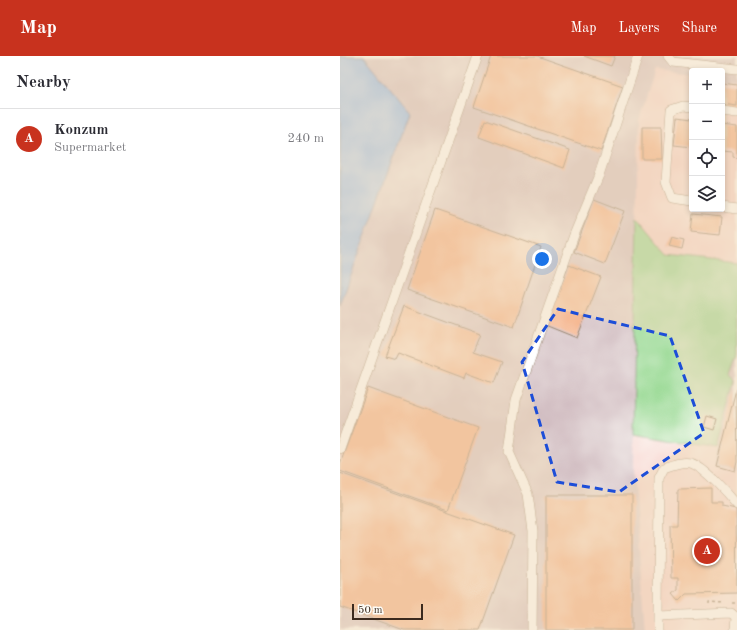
<!DOCTYPE html>
<meta charset="utf-8">
<style>
body{margin:0;font-family:"Old Standard TT",serif;background:#f2f2f3;color:#2b2b33}
.controls{position:absolute;right:12px;top:12px;display:grid;overflow:hidden;border-radius:4px;box-shadow:0 2px 6px #0003}
.controls button{width:36px;height:36px;display:grid;place-items:center;padding:0;border:0;border-bottom:1px solid #e1e1e2;background:#fff;color:#2b2b33;font:20px sans-serif}
.scale{position:absolute;left:12px;bottom:10px;width:71px;box-sizing:border-box;padding-left:4px;border:2px solid #3b2a1e;border-top:0;font-size:11px;line-height:14px;white-space:nowrap;color:#3b2a1e;-webkit-text-stroke:3px #fdfcf7;paint-order:stroke}
.you{position:absolute;left:202px;top:203px;width:14px;height:14px;margin:-10px;border:3px solid #fff;border-radius:50%;background:#1a73e8;box-shadow:0 0 0 6px #1a73e833}
.badge{display:grid;place-items:center;width:26px;height:26px;border-radius:50%;background:#c8321e;color:#fff;font-size:13px;font-weight:700}
.pin{position:absolute;translate:-50% -50%;border:2px solid #fff;box-shadow:0 1px 4px #0006}
.list{margin:0;padding:0;list-style:none}
h2{display:flex;justify-content:space-between;align-items:center;height:52px;margin:0;padding:0 16px;font-size:17px}
h2 small{font-size:13px;font-weight:400;color:#7c7c81}
.list li{display:grid;grid-template-columns:26px 1fr auto;gap:12px;align-items:center;box-sizing:border-box;height:60px;padding:0 16px;border-top:1px solid #e1e1e2}
.list b{display:block;font-size:15px;white-space:nowrap}
.list p{margin:0;font-size:13px;white-space:nowrap;color:#7c7c81}
.list em{font-size:13px;font-style:normal;color:#7c7c81}
.icon{flex:none;width:22px;height:22px;fill:none;stroke:currentColor;stroke-width:2;stroke-linecap:round;stroke-linejoin:round}
.map{position:relative;flex:none;width:397px;height:574px;overflow:hidden}
header{display:flex;align-items:center;gap:24px;box-sizing:border-box;height:56px;padding:0 20px;background:#c8321e;color:#fff}
header strong{font-size:19px}
nav{display:flex;gap:22px;margin-inline-start:auto;font-size:14px}
main{display:flex}
aside{flex:1;background:#fff}
.map>svg:first-child{display:block}
.built{fill:#f7d0cb}
.industrial{fill:#d2bec2}
.green{fill:#94d890;stroke:#688157}
.water{fill:#83b3ee;stroke:#5f6e86}
.building{fill:#f4ab7f}
.lines{fill:none;stroke-linecap:round;stroke-linejoin:round}
.minor-casing{stroke:#96826c;stroke-width:10}
.path{stroke:#96826c;stroke-width:1.5;stroke-dasharray:3 3;stroke-linecap:butt}
.minor{stroke:#fff;stroke-width:9}
.marked{fill:none;stroke:#1d4ed8;stroke-width:3;stroke-dasharray:8 5;stroke-linejoin:round}
</style>
<header>
<strong>Map</strong>
<nav><a>Map</a><a>Layers</a><a>Share</a></nav>
</header>
<main>
<aside>
<h2>Nearby<small></small></h2>
<ul class="list">
<li><span class="badge">A</span><div><b>Konzum</b><p>Supermarket</p></div><em>240 m</em></li>
</ul>
</aside>
<div class="map">
<svg width="397" height="574" viewBox="0 0 397 574">
<rect width="100%" height="100%" fill="#fdfcf7"/>
<filter id="ink" filterUnits="userSpaceOnUse"><feTurbulence type="fractalNoise" baseFrequency=".025" numOctaves="2"/><feDisplacementMap in="SourceGraphic" scale="8" xChannelSelector="R" yChannelSelector="G"/><feConvolveMatrix kernelMatrix="1 2 1 2 8 2 1 2 1" color-interpolation-filters="sRGB"/></filter>
<filter id="wash" filterUnits="userSpaceOnUse"><feTurbulence type="fractalNoise" baseFrequency=".012" numOctaves="4" result="noise"/><feDisplacementMap in="SourceGraphic" scale="16" xChannelSelector="R" yChannelSelector="G"/><feGaussianBlur stdDeviation="0.9" result="paint"/><feColorMatrix in="noise" values="0 0 0 0 0 0 0 0 0 0 0 0 0 0 0 0 0 1.4 0 .05"/><feComposite in="paint" operator="in"/></filter>
<g filter="url(#wash)">
<rect width="100%" height="100%" fill="#f0dbba"/>
<path class="built" d="M315,14L352,18V153H382V22L397,23V207L329,199L297,161L299,64Z
M293,378L378,392L374,412L397,416V429L394,442L397,445V574H305L293,414Z"/>
<path class="industrial" d="M24,0H397V23L382,22V15H352V18L315,14L299,64L293,414L305,574H0V250L70,56Z
M397,299V416L374,412L396,325L390,319Z"/>
<path class="green" d="M297,161L329,199L397,207V299L390,319L396,325L378,392L293,378Z"/>
<path class="water" d="M0,0H24L70,56L0,250Z"/>
<g id="blocks">
<path class="building" d="M151,0H197L283,30L261,95L134,51Z
M244,0H275L271,10Z
M382,27L397,29V50L382,48Z
M337,61L352,63V91L334,89Z
M145,64L230,94L224,112L139,81Z
M382,69L397,71V102L393,101V96L382,95Z
M302,71H321L322,103H302Z
M254,143L285,155L265,208L234,196Z
M95,154L201,191L174,271L67,234Z
M353,158L382,161L380,179L351,176Z
M332,181L344,184L342,193L329,190Z
M229,209L261,221L237,282L205,269Z
M64,250L140,278L133,296L162,306L154,327L126,317L124,322L58,297L55,303L45,300Z
M28,332L138,372L108,454L0,415V408Z
M396,333L397,406L395,415L377,410Z
M367,360L377,363L374,374L364,371Z
M0,417L174,479L140,574H64L0,551Z
M371,432V446H382V450L396,453L397,537L346,538L339,545L333,538L338,534V522H331L330,469H337L338,433Z
M206,439H292V574H206Z"/>
</g>
</g>
<g filter="url(#ink)">
<use href="#blocks" fill-opacity="0" stroke="#96826c" stroke-width="1"/>
<g class="lines">
<defs>
<path id="minor" d="M328,0L333,6L397,13
M352,51L343,50L331,54L326,126L332,142L352,145
M382,55L397,57
M382,151L397,153
M0,393L138,0
M318,560L319,422L324,412C332,409 342,405 351,407C365,412 388,438 397,449
M192,574L193,475L188,438L169,396L176,344L234,179L259,119L298,0
M318,574V560L391,557L396,561L395,574"/>
</defs>
<use href="#minor" class="minor-casing"/>
<path class="path" d="M392,547H397
M369,548V546L384,547"/>
<use href="#minor" class="minor"/>
</g>
</g>
<path d="M0 0H397V574H0ZM218,253L330,280L364,377L279,436L217,426L182,306Z" fill="#f0dbba" fill-opacity=".55" fill-rule="evenodd"/>
<path class="marked" d="M218,253L330,280L364,377L279,436L217,426L182,306Z"/>
</svg>
<div class="controls">
<button>+</button>
<button>−</button>
<button><svg class="icon" aria-label="locate" viewBox="0 0 24 24"><circle cx="12" cy="12" r="6"/><path d="M12 2v4M12 18v4M2 12h4M18 12h4"/></svg></button>
<button><svg class="icon" aria-label="layers" viewBox="0 0 24 24"><path d="M12 4l9 5-9 5-9-5zM3 14l9 5 9-5"/></svg></button>
</div>
<div class="scale">50 m</div>
<div class="you"></div>
<div class="pin badge" style="left:367px;top:495px">A</div>
</div>
</main>
